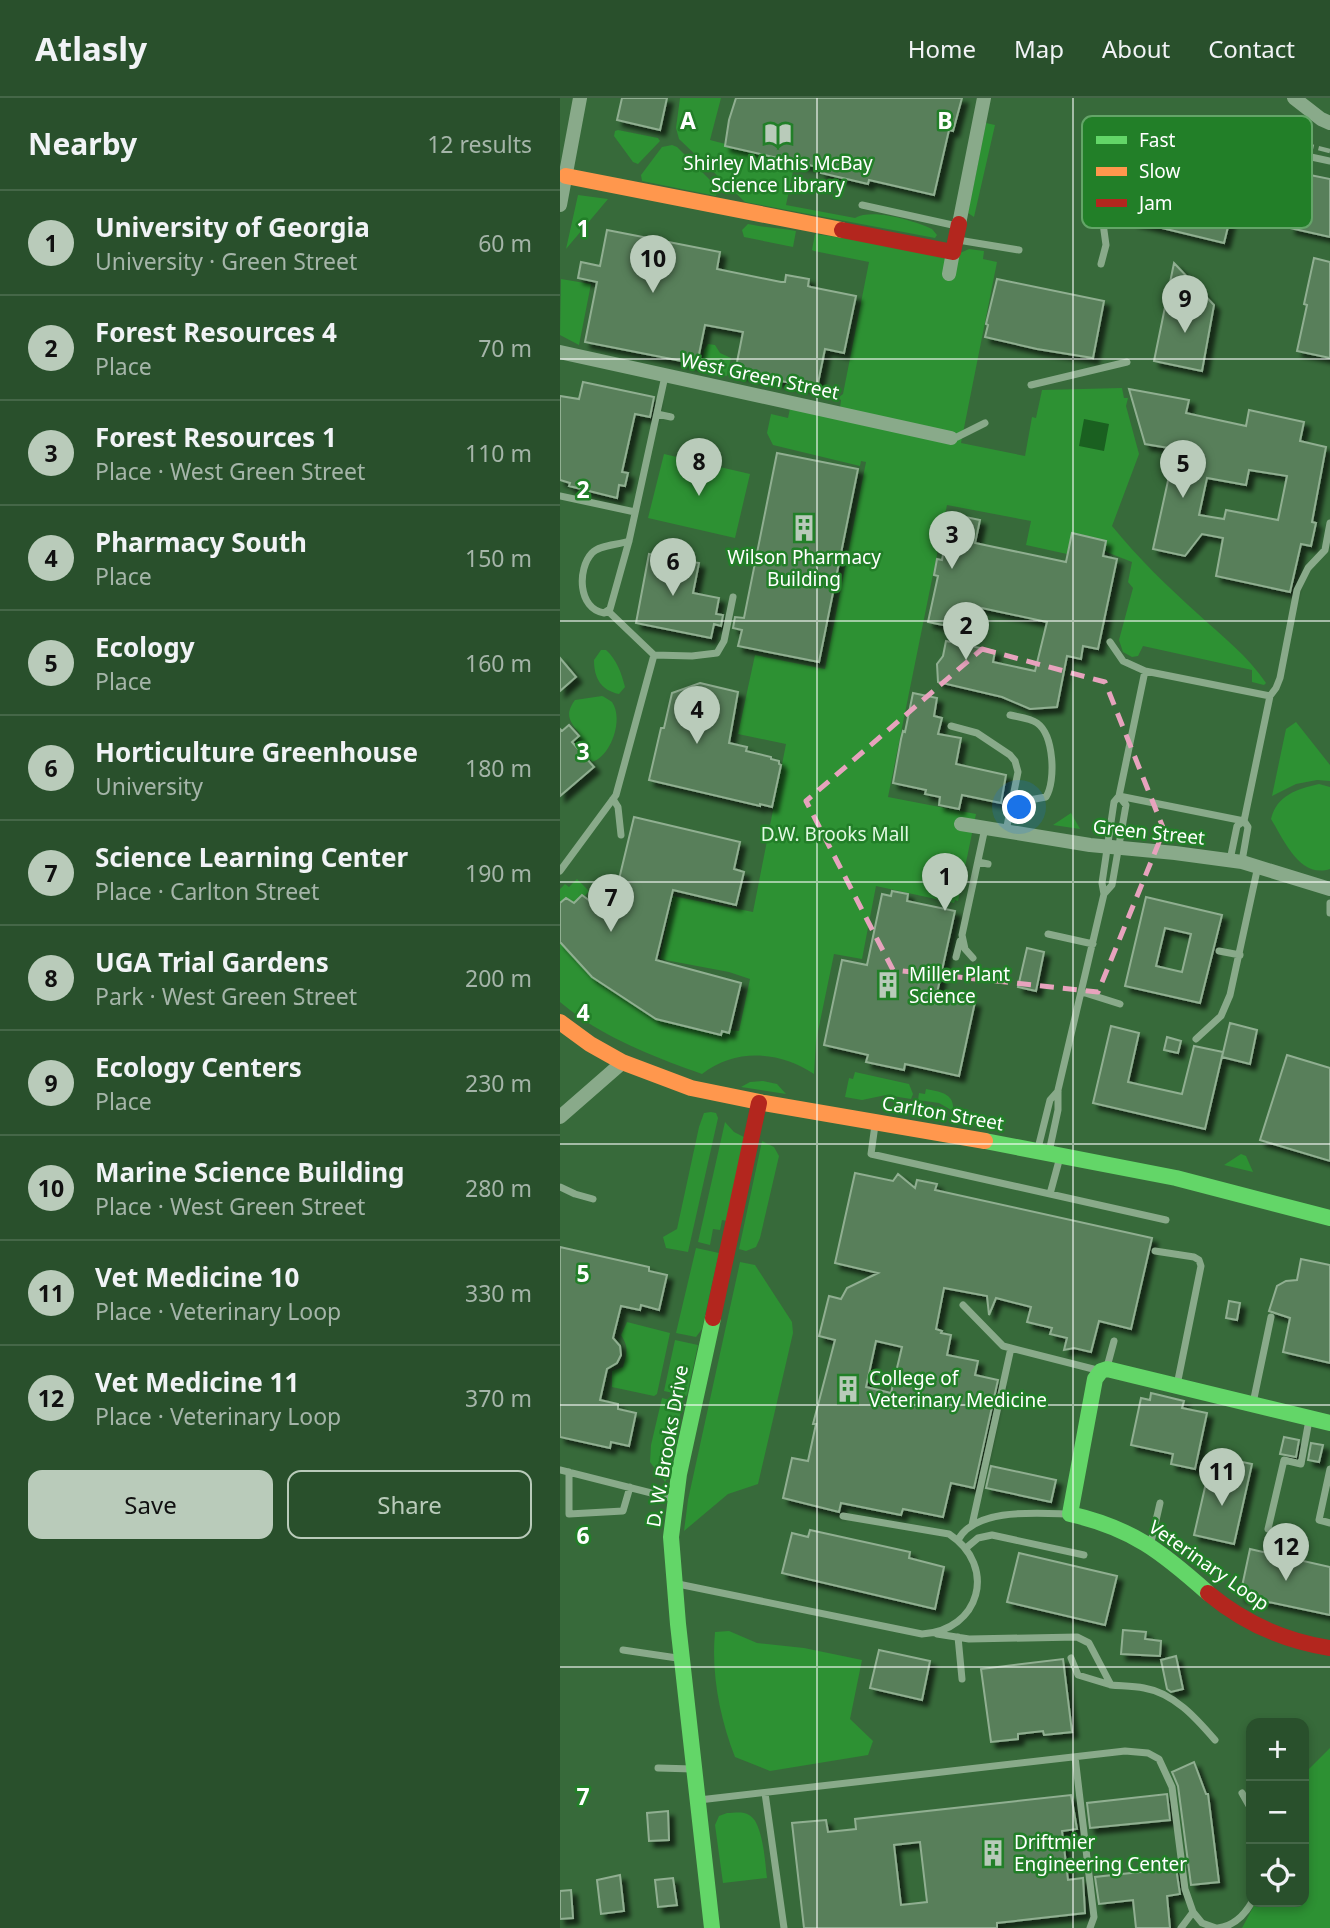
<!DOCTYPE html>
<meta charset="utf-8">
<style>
body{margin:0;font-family:"Noto Sans",sans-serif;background:#355a38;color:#f1f3f6}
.controls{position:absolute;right:21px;bottom:21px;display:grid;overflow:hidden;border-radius:14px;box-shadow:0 4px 10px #0003}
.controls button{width:63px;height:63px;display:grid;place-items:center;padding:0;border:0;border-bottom:2px solid #456748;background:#29502c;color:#f1f3f6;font:35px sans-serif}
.you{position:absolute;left:460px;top:710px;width:24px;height:24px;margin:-18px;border:5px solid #fff;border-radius:50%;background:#1a73e8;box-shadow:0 0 0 10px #1a73e833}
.badge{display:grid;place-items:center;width:46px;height:46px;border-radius:50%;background:#b9cbba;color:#111;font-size:23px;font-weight:700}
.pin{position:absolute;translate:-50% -58px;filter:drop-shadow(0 2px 4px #0008)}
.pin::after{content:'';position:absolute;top:37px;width:24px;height:21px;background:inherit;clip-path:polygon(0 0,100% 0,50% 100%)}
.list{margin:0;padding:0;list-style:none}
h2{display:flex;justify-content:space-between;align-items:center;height:91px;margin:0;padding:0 28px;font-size:30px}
h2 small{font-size:23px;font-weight:400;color:#a5b5a9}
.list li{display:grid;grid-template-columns:46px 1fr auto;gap:21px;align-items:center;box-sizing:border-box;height:105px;padding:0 28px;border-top:2px solid #456748}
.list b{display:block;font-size:26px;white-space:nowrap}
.list p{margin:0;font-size:23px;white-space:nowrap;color:#a5b5a9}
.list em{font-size:23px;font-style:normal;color:#a5b5a9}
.actions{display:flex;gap:14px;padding:21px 28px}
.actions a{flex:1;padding:16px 0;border:2px solid #b9cbba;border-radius:14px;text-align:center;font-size:24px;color:#b9cbba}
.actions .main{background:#b9cbba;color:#111}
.icon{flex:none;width:38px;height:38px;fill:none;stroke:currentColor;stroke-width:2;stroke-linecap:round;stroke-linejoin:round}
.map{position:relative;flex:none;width:770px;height:1830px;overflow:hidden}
header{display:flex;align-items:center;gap:42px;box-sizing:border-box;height:98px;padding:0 35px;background:#29502c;border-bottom:2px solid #456748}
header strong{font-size:33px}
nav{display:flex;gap:38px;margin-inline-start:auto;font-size:24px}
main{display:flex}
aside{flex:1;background:#29502c}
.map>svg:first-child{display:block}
.green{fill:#2d9133}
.water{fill:#1a6020}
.building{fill:#587f5a;stroke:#90af91;stroke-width:2;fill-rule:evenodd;filter:url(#shadow)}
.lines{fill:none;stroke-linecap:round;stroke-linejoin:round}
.lane{stroke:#89aa8a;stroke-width:7}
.street{stroke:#89aa8a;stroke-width:14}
.fast{stroke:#63d668;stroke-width:16}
.slow{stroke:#ff974d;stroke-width:16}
.jam{stroke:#b3261e;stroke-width:16}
.rail{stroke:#8baa8c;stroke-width:4.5;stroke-dasharray:12 5;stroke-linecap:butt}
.marked{fill:none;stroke:#e7a3bd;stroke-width:5;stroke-dasharray:14 9;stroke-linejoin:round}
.grid{fill:none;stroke:#fff;stroke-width:2;stroke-opacity:0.55}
.labels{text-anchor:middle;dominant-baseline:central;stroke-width:5;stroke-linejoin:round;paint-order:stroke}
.poi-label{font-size:19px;fill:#fff;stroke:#227f28;text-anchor:start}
.street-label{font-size:19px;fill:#fff;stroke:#227f28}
.park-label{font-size:19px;fill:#e0f9e1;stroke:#227f28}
.key{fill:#227f28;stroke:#64a568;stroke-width:2}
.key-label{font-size:19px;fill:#fff}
.grid-label{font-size:23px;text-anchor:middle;font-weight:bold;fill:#fff;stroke:#227f28;stroke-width:5;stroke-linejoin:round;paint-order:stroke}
</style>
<header>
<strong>Atlasly</strong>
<nav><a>Home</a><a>Map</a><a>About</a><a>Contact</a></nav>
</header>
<main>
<aside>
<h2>Nearby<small>12 results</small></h2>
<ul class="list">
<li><span class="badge">1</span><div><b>University of Georgia</b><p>University · Green Street</p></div><em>60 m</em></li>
<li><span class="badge">2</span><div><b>Forest Resources 4</b><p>Place</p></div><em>70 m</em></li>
<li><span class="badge">3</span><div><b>Forest Resources 1</b><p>Place · West Green Street</p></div><em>110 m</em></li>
<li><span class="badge">4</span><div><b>Pharmacy South</b><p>Place</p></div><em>150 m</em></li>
<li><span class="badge">5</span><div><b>Ecology</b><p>Place</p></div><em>160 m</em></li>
<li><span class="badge">6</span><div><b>Horticulture Greenhouse</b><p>University</p></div><em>180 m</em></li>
<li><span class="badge">7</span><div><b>Science Learning Center</b><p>Place · Carlton Street</p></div><em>190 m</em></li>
<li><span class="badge">8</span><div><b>UGA Trial Gardens</b><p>Park · West Green Street</p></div><em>200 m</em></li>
<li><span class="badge">9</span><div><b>Ecology Centers</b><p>Place</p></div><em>230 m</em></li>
<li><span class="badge">10</span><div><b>Marine Science Building</b><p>Place · West Green Street</p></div><em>280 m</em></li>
<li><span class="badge">11</span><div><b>Vet Medicine 10</b><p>Place · Veterinary Loop</p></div><em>330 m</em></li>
<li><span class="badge">12</span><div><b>Vet Medicine 11</b><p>Place · Veterinary Loop</p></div><em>370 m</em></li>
</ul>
<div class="actions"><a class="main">Save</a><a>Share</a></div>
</aside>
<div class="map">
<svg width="770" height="1830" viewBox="0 0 770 1830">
<defs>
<filter id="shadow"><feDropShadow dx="5.5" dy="5.5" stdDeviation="2" flood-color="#0009"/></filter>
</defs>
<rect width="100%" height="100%" fill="#376a3a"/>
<path class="green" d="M120,0H161L150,42L235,64L226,107L295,120C313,110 354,123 372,131L377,137L375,140L185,104L119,41L116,30Z
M426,25L435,27L414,119L408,115Z
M58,32L98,40L100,43L78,66L73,64L54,38L55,33Z
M112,47L117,49L158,90L156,98L82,83L81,77L102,49Z
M18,97L48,101L6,151Z
M188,126C206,130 220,130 236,133L233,149L184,139L182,132Z
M255,136L398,156L409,151L424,153L423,161L437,164L401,345L465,358L472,319L476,320L482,292L562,290L564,300H568L566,308L579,356L552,428C578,460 608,489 638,516C662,538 688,558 706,585L704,587L692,584V572L583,548L578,558L572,559L563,554L559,542L573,490L568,484L572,464L544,453L546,443L512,435L507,456L466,447L471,423L387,407L328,699L416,716L398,803L395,802L394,805L316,788L302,861L274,856L256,943L254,976C219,953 176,950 142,976C92,958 41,939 0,904V844L32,879L96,921L160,937L162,933L169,935L170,932L179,933L190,881L169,874L100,861L113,798L193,814L226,646L178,636L195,557L265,571L306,364L301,363L300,368L213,347L207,335L211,316L228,320L232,301L280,310L281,302L278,300L283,296L309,164L254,153L252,152Z
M1,181L31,186L19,247L0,237Z
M148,246L155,247L160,255L171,260L167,278L141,273L144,252Z
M104,356L190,376L175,440L88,420Z
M41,552H46C57,562 61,574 65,589L59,596C40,592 34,579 34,562Z
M42,598C43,598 51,603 52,604C64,621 51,658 32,664L14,643L20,636C10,624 4,617 15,602Z
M736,624L770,667V683L757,682L736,686L712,698L726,631Z
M759,686L770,689V771C740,781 724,742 711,721C717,697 737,691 759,686Z
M511,715L520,731L493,727Z
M17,781L29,793L24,799L21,797L14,805L11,802L0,805V791L5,786L9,789Z
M295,974L349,986L353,996L351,1001L326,997L302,1002L285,999L289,980L293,981Z
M203,983L217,986L226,996L181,989L190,984Z
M366,991C380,994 395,995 393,1013L379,1005L358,1002L359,995L365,996Z
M151,1014L156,1015L158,1020L128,1154L106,1150L103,1139L117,1131L139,1029L144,1015Z
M165,1024L174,1034L184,1039L167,1123L162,1122L160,1132L153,1131L150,1147L138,1144Z
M202,1043L214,1049L219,1058L200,1140L196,1149L186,1153L179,1151Z
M681,1056L686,1058L693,1074L664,1067Z
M136,1150L159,1155L142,1231L136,1239L116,1235Z
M180,1164L195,1167L232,1224L233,1235L198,1386L168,1396L124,1433L128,1402Z
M67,1224L110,1235L97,1296L94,1298L52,1289V1273L63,1269C67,1255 69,1249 61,1237Z
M115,1242L138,1247L127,1298L104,1293Z
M102,1300L122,1305L110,1377L105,1384L90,1364L91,1347Z
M169,1533L197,1545L244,1550L302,1562L290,1621L313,1643L308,1657L210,1673L175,1659C160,1620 151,1576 155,1534Z
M770,1650V1830H682L696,1804H744V1676Z
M167,1715C174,1715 183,1713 189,1717C203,1724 205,1764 207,1780L163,1785L155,1727L159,1718Z"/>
<path class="water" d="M524,321L549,326L544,353L519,348Z"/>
<path class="building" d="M62,0H107L100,32L57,22Z
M176,0H402L393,33L389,32L374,97L309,82L308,86L261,75L262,70L165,48L169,22Z
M596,31L687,52L664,145L573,123L581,91L611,99L619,65L590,59Z
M740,75L770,81V139L730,130L737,102H734Z
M47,132L160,154L157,171L221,184H225L226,177L249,181L248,188L251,189L296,198L284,255L265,251L257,290L175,274L183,234L145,227L137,266L25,244L37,184L18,180L21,164L40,168Z
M754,160L770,164V260L737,253L747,207L744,206Z
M614,165L654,207L642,273L594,263Z
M437,181L544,203L533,260L477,251L425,239L428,227L426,226Z
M23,284L94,299L90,319L75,316L62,374L68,375L65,388L59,387L57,400L9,388L10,385L0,382V298L19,301Z
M569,291L629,302L626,315L686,328L689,312L744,324L740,343L766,349L752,424L756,425L751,448L741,446L730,494L656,478L663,440L642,436L625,458L593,451L615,351L585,346ZM689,372L727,378L718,422L666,412L664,421L639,417L647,380L686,387Z
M217,355L298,371L259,564L178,548L182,532L173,530L175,519L184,520Z
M391,416L420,422L415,445L506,464L512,435L546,443L543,458L557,461L538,551L523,548L521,561L507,558L497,609L470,611L442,599L378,584L377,566L383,558L386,543L435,553L433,564L475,573L487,524L403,506L398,530L368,524L378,478L374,477L377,461L382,462Z
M89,456L139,465L133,495L159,500L156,516L163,517L161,528L154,526L151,540L76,525Z
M0,560L16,579L0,593Z
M140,585L178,594L169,645L187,649L186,653L211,659V661L219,663V666L221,667L212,709L200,706V708L89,682L101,630H104L112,595Z
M353,595L377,600L374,618L382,620L378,636L401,640L396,666L446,677L441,705L402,697L399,711L379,707L380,699L365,696L366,692L333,685L341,641L343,633L345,634Z
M9,627L19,638L12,644L34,669L0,698V631L2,633Z
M74,719L180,744L174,771L184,774L176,807L113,792L96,862L181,885L169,935L162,933L161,937L96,921L32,879L0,844V805L6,800L14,805L22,797L30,803L34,800L41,808L55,798Z
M332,793L348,796L347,803L395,813L377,895L415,904L399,978L345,966L344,972L306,964L308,957L264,947L282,862L307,867L322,796L331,798Z
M586,799L662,817L640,905L565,888ZM605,830L631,836L622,874L596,868Z
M467,850L484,854L476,893L458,889Z
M670,925L697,932L690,966L662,959Z
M551,928L579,935L568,984L622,996L634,948L663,954L645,1031L533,1005Z
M607,939L621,943L618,955L604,952Z
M727,957L770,970V1063L700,1042Z
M295,1075L333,1083L338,1076L355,1090L357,1082L377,1086L375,1092L592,1140L571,1231L539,1223L531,1254L514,1250L504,1252L507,1240L490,1236L492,1230L467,1224L471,1209L436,1200L429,1217L427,1198L384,1190L376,1231L382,1233L381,1235L391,1237L387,1257L418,1263L415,1277L438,1282L414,1390L391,1385L383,1419L343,1411L341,1417L281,1405L279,1414L223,1400L232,1360L248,1363L256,1326H253L275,1242L259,1238L269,1198L281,1201L287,1190L318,1175L275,1165ZM316,1243L342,1249L331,1295L306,1289Z
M0,1149L89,1169V1173L107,1177L99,1212L81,1207L80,1212L61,1208L53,1240L60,1248L61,1257L57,1265L47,1271L40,1302L58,1306V1311L76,1315L69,1348L51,1344L50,1350L0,1339Z
M741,1161L770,1167V1265L723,1254L730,1220L709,1213L717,1188L726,1183L737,1182Z
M669,1203L680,1205L677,1222L666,1220Z
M591,1295L624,1303L622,1310L647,1315L635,1371L611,1366L613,1356L571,1347L581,1300L590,1302Z
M724,1339L739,1342L736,1359L720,1356Z
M751,1345L763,1347L759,1364L748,1362Z
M668,1361L692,1366L674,1446L634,1437L649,1372L665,1375Z
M431,1368L496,1382L491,1404L426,1390Z
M250,1432L350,1454L349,1460L384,1469L375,1511L222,1475L232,1435L248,1439Z
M690,1451L770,1469V1517L680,1498Z
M459,1455L557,1478L545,1527L447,1504Z
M563,1532L586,1534L585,1541L601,1543L600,1558L561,1556Z
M319,1552L370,1563L362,1602L310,1590Z
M616,1558L623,1591L611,1594L607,1591L601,1562Z
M503,1561L512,1634L484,1637L483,1633L458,1636V1641L431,1644L421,1571Z
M634,1664L646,1696H648L659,1784L631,1787L618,1688L612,1674Z
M607,1696L610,1722L530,1730L527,1705Z
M511,1697L517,1731L502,1733L508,1782L523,1780L525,1815L437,1825V1830H244L232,1725L266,1722L268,1734L296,1731L295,1721ZM360,1744L367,1804L341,1807L334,1747Z
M108,1713L109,1742L89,1743L87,1715Z
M616,1770L620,1796L607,1798L610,1830H576L573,1802L539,1806L535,1779Z
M60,1777L64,1813L41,1816L37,1782Z
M113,1780L117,1807L98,1809L95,1782Z
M11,1792L13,1820L0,1821V1793Z"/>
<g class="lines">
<path class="lane" d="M714,51L770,63
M302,107L397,128
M398,142L459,152
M541,166L546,147L541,111L551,67
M471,287L567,264
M97,316L111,319
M391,340L397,339L425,325
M0,398L75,414
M69,443C58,447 39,447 32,455C17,471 18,511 44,515L50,511L69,443L105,278
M550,544L563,563L585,573
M94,557L132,558L157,555L164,543L173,499
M710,598L716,590L720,580L737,492L748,470L765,452L770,425
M450,617C458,619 470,620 477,625C494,637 496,683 486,699L464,703L450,710
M391,628L417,635L450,657L455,663L458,674L446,733
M559,698L684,723
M53,701L58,709L61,737
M670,762L677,728L684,723
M418,764L428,766
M0,773L56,697L94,557L48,513
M544,796L552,787L566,707L559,698
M770,805V815
M488,836L533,846
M659,853L680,857
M396,859L400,843
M413,860L405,851L402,837L425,730
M522,894L560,906
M636,941L661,918L670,897L698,768
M315,1027L311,1056L606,1122
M478,1050L490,1002L498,993
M489,1054L498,1012V992L544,796L542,785L554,704L559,698L585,573L710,598L684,723L688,729L682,763
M0,1089L15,1096L33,1101
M490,1096L500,1059
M595,1153L634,1159L639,1162L641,1168L617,1287
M403,1207L443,1248L537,1272
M547,1269L554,1243
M693,1305L711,1219
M770,1371L759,1422L770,1425
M0,1372L115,1401
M9,1374V1416L63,1413L70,1389
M412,1427L451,1250
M708,1431L724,1362L741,1366L749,1322
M398,1442C415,1410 476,1415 507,1416
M591,1444L600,1405
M406,1450L418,1440L432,1437L524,1457
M118,1486L362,1536C420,1533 438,1468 389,1436L283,1418
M377,1536L409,1541L517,1539L529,1545L551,1587L518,1577L511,1560
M398,1539L402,1581
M63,1552L117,1560
M551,1587C561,1588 573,1588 584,1590C614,1595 636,1620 655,1642
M515,1659L534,1819L530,1830
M98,1670L133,1671
M205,1695L224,1830
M682,1695L691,1711
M139,1702L565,1653L588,1655L599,1661L612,1689L625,1791L633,1814L621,1830
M633,1814L642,1825L656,1830
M658,1830C674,1828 684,1818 692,1804"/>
<path class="street" d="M734,0L761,21L770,25
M0,107L20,0
M399,126L424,0
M389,176L393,154
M0,254L391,340
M401,726L530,747L615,755L682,764L770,791
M0,1019L63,964"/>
<path class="fast" d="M425,1043L616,1080L770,1120
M648,1495C602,1454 572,1430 510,1416L535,1281L541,1273L547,1271L770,1325
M152,1830L118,1526L111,1439L119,1376L153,1220"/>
<path class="slow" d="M6,78L282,132
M0,924L30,946L62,964L131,990L204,1005L425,1043"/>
<path class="jam" d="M282,132L393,154L399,126
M153,1220L199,1005
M648,1495C684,1525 724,1543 770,1550"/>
<path class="rail" d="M709,38L770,53"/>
</g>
<path class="marked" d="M422,551L545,584L604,732L538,894L333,872L246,703Z"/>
<path class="grid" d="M257,0V1830M513,0V1830M0,261H770M0,523H770M0,784H770M0,1046H770M0,1307H770M0,1569H770"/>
<defs>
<symbol id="library-bare" viewBox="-9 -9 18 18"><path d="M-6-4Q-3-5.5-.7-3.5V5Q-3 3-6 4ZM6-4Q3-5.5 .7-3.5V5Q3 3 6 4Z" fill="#b9cbba" stroke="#227f28" stroke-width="2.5" paint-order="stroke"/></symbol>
<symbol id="building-bare" viewBox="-9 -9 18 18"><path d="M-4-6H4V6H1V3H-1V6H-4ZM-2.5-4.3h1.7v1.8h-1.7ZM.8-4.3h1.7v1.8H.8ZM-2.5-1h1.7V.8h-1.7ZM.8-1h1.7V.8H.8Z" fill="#b9cbba" stroke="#227f28" stroke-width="2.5" paint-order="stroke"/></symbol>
</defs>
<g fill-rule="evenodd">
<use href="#library-bare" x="199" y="17" width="38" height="38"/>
<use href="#building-bare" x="225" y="411" width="38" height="38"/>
<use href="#building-bare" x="309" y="868" width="38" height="38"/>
<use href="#building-bare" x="269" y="1272" width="38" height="38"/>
<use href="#building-bare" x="414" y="1736" width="38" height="38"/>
</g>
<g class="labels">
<g class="poi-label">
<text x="218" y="65" text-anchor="middle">Shirley Mathis McBay<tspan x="218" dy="22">Science Library</tspan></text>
<text x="244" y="459" text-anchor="middle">Wilson Pharmacy<tspan x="244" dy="22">Building</tspan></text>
<text x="349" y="876">Miller Plant<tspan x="349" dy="22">Science</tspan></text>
<text x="309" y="1280">College of<tspan x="309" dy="22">Veterinary Medicine</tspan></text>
<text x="454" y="1744">Driftmier<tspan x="454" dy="22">Engineering Center</tspan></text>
</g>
<g class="street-label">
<text transform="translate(200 278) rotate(12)">West Green Street</text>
<text transform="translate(589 734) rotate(6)">Green Street</text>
<text transform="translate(383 1015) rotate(10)">Carlton Street</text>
<text transform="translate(107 1348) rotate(-80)">D. W. Brooks Drive</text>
<text transform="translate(649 1467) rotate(35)">Veterinary Loop</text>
</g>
<g class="park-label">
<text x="275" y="736">D.W. Brooks Mall</text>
</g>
</g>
<rect x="522" y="18" width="230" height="112" rx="10" class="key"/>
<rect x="536" y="38" width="31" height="8" fill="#63d668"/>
<rect x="536" y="69" width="31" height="9" fill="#ff974d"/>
<rect x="536" y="101" width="31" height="8" fill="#b3261e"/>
<g class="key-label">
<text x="579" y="49">Fast</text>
<text x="579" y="80">Slow</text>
<text x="579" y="112">Jam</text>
</g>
<g class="grid-label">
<text x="128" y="31">A</text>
<text x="385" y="31">B</text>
<text x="23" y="139">1</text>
<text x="23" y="400">2</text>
<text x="23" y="662">3</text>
<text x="23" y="923">4</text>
<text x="23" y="1184">5</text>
<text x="23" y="1446">6</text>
<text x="23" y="1707">7</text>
</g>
</svg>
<div class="controls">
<button>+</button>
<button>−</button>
<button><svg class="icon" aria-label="locate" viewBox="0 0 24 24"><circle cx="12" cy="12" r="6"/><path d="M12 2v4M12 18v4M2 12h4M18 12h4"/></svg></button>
</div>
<div class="you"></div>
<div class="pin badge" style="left:385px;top:813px">1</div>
<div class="pin badge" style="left:406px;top:562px">2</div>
<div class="pin badge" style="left:392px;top:471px">3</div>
<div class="pin badge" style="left:137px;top:646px">4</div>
<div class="pin badge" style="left:623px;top:400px">5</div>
<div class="pin badge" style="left:113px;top:498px">6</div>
<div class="pin badge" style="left:51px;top:834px">7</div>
<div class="pin badge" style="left:139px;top:398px">8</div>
<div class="pin badge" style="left:625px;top:235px">9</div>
<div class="pin badge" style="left:93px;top:195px">10</div>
<div class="pin badge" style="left:662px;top:1408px">11</div>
<div class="pin badge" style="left:726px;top:1483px">12</div>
</div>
</main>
